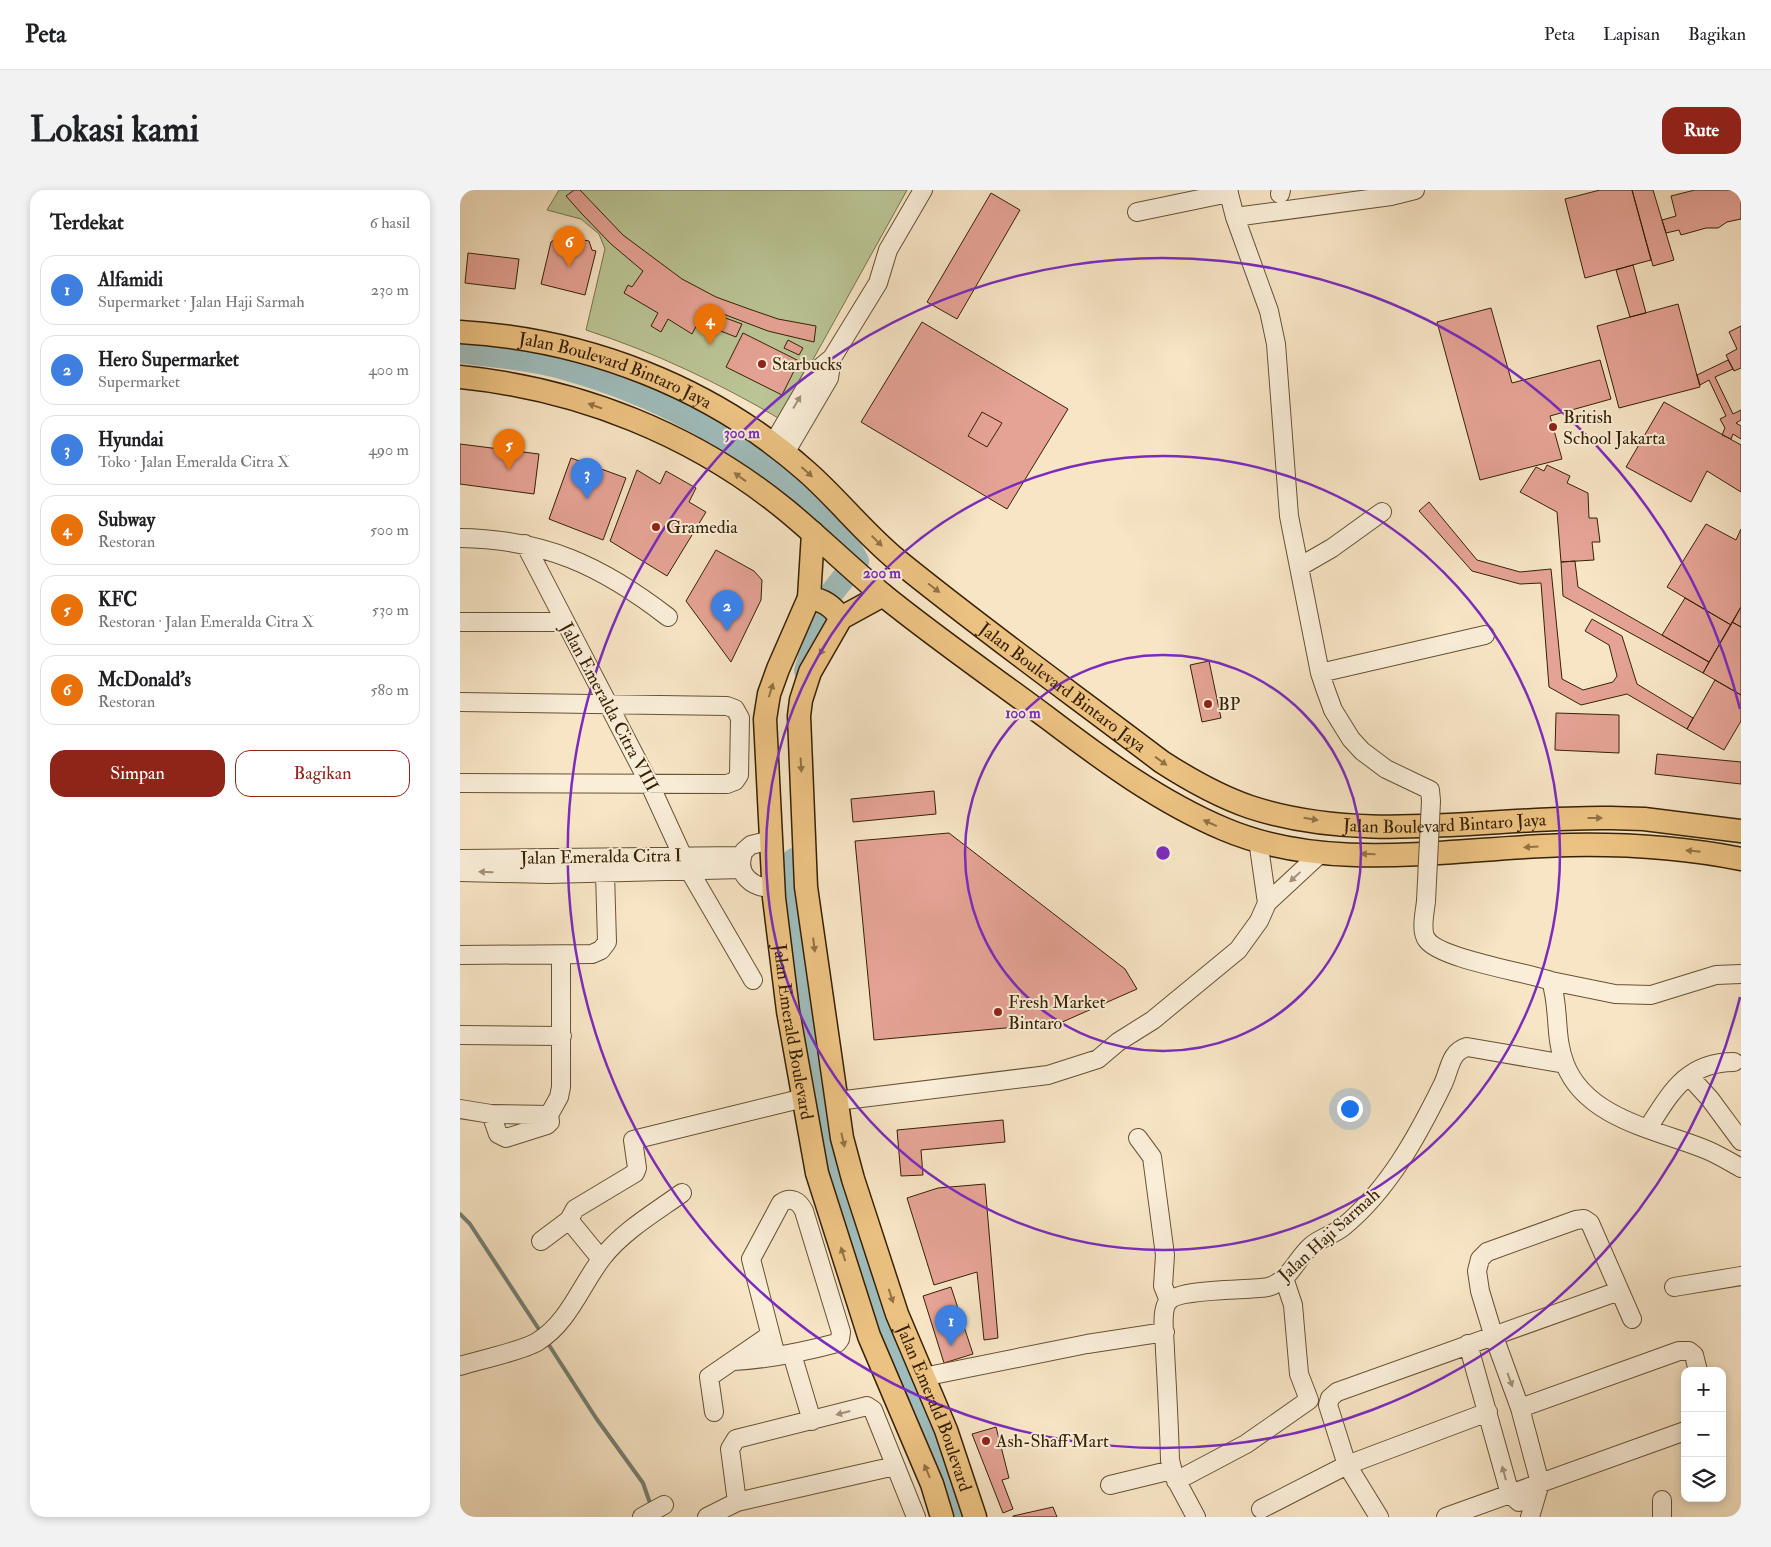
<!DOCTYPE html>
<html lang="id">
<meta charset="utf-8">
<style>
body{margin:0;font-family:"IM FELL Double Pica",serif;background:#f2f2f2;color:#202124}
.controls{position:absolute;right:15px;bottom:15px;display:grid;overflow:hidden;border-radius:10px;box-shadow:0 2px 8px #0003}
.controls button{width:45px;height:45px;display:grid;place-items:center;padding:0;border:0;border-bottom:1px solid #e0e0e0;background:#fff;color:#202124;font:25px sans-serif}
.you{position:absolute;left:889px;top:918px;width:18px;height:18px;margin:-12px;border:4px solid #fff;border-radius:50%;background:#1a73e8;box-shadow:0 0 0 8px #1a73e833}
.badge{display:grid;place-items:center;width:32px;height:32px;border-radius:50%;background:#8f2418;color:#fff;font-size:16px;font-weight:700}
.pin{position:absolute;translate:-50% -41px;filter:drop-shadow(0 1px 2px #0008)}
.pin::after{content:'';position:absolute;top:26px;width:18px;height:15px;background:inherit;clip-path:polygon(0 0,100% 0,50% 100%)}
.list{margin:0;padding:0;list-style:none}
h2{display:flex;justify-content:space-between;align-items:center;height:65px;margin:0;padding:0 20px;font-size:21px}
h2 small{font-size:16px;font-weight:400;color:#757577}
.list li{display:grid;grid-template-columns:32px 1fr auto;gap:15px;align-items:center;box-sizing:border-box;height:70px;margin:0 10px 10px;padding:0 10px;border:1px solid #e0e0e0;border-radius:15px}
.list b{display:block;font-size:19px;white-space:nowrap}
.list p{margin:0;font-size:16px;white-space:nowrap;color:#757577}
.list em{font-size:16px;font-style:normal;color:#757577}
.actions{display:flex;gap:10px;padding:15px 20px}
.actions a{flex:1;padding:11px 0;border:1px solid #8f2418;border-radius:15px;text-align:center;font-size:18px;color:#8f2418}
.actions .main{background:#8f2418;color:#fff}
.icon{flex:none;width:28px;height:28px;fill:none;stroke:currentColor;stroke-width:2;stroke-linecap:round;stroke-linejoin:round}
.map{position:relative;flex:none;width:1281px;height:1327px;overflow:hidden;border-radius:15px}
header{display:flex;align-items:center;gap:30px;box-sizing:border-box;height:70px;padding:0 25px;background:#fff;border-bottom:1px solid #e0e0e0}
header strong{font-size:24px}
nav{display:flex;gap:28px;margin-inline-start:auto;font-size:18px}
.intro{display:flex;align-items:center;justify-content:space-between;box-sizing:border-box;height:120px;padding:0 30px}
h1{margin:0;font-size:35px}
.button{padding:12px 22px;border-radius:15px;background:#8f2418;color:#fff;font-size:18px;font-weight:700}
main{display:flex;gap:30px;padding:0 30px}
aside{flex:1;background:#fff;border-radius:15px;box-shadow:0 2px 8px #0003}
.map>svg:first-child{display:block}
.green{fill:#bbc596;stroke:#79734d}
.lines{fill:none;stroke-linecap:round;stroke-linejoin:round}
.stream{stroke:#757f72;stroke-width:4}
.river{stroke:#9fbdbc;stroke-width:24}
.building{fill:#e5a395;stroke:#372104}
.minor-casing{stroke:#675234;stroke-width:20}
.major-casing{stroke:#372104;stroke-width:25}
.minor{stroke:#faeed9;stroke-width:18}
.major{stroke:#ecc282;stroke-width:22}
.minor-bridge-casing{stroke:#675234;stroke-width:20;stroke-linecap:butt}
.minor-bridge{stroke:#faeed9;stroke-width:18}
.oneway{fill:#a29279}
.oneway2{fill:#927243}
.ring{fill:none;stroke:#7b2cbf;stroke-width:2.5}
.poi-dot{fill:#8f2418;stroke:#faeed9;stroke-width:2}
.labels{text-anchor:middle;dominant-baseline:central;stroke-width:4;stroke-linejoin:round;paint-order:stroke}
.poi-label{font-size:18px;fill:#372104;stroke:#faeed9;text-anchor:start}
.street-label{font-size:18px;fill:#372104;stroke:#faeed9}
.centre{fill:#7b2cbf;stroke:#faeed9;stroke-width:2.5}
.ring-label{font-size:15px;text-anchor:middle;font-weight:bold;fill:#7b2cbf;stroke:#faeed9;stroke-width:4;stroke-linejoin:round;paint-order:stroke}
</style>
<header>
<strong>Peta</strong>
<nav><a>Peta</a><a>Lapisan</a><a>Bagikan</a></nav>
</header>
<div class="intro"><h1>Lokasi kami</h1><a class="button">Rute</a></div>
<main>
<aside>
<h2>Terdekat<small>6 hasil</small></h2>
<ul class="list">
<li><span class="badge" style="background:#3f7fe0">1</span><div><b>Alfamidi</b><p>Supermarket · Jalan Haji Sarmah</p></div><em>230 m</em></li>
<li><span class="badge" style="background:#3f7fe0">2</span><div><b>Hero Supermarket</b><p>Supermarket</p></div><em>400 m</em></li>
<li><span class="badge" style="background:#3f7fe0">3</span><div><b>Hyundai</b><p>Toko · Jalan Emeralda Citra X</p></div><em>490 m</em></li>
<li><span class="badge" style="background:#e8710a">4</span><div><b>Subway</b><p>Restoran</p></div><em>500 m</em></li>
<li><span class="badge" style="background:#e8710a">5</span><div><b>KFC</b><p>Restoran · Jalan Emeralda Citra X</p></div><em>530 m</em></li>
<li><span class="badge" style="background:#e8710a">6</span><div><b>McDonald's</b><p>Restoran</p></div><em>580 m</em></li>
</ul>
<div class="actions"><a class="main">Simpan</a><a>Bagikan</a></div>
</aside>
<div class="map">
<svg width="1281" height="1327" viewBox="0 0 1281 1327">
<rect width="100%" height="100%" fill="#f7e5c5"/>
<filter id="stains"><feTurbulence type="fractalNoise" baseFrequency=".004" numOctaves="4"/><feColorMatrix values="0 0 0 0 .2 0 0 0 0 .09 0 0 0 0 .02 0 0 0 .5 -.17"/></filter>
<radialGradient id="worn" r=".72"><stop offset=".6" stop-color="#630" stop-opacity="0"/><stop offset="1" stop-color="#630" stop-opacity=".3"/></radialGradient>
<path class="green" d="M99,0H447L320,229C259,193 194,162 126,140L145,59L139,44L121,29L87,20Z"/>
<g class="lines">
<path class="stream" d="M0,1024L10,1034L82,1144
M87,1152L136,1228L183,1293L191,1316"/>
<path class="river" d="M0,161C33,166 69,168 101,177C185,200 262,239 329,295C355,317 381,340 397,371L367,409L346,481
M334,670L337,746L364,931L447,1204L496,1308L501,1327"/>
</g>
<path class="building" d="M114,0H120L163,45L222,89L256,107L289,119L318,129L356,136L354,152L308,141L250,119L245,129L241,127L232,144L208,129L201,142L191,136L198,123L164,103L168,95L172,97L183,81L151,54L122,24L106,6Z
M1140,0H1172L1191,70L1125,88L1105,9Z
M1172,0H1193L1214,70L1193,76Z
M1235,0H1281V29L1267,32L1258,38H1246L1221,45L1219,40L1206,43L1202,30L1216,26L1211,6Z
M531,3L560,20L497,129L467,112Z
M109,40L119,44L118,49L129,51L132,60L136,61L125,105L81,94L91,52L102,44L108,45Z
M8,63L59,69L55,99L5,93Z
M1173,75L1186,123L1170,127L1156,80Z
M1218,114L1240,197L1159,218L1137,136Z
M1031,118L1052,193L1140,170L1151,209L1090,226L1102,269L1020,290L977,132Z
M249,122L282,134L276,147L240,133Z
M462,132L608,219L547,319L401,232Z
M1281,136V178L1274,181L1266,165L1277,159L1269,142Z
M283,143L339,171L322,205L266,177Z
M328,150L343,158L339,165L324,158Z
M1268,170L1273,179L1255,187L1273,224L1281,220V230L1276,233L1281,236V249L1273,244L1271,249L1262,245L1265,238L1260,229L1266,226L1249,190L1240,195L1237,185Z
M1204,212L1281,255V302L1247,281L1231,312L1166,277Z
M522,222L542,233L527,257L508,246Z
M0,254L79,264L74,304L0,294Z
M111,268L166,288L143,350L89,329Z
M1087,275L1110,286L1107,293L1128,303L1129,328H1137L1140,352H1132L1134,370L1101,372L1097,322L1060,302L1076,277L1084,281Z
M177,280L200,294L206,281L236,298L229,312L246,322L207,386L150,351Z
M969,312L1017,370L1060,382L1091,379L1102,489L1123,500L1153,492L1157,486L1149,455L1125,441L1132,429L1162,446L1177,494L1233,528L1227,539L1167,504L1121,515L1089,497L1081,393L1060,394L1012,381L959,321Z
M1246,334L1276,350L1281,339V417L1271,435L1207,397Z
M256,360L294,381L302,390L301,410L271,472L226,411Z
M1115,371L1118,397L1249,472L1243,483L1103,406L1101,372Z
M1225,408L1271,435L1249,472L1202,445Z
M1281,417V437L1272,432Z
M1272,432L1281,437V505L1243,483Z
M749,471L761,528L742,532L730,475Z
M1255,490L1281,505V531L1264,560L1227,539Z
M1096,523L1159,525V563L1095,560Z
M1197,564L1281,572V594L1195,584Z
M474,601L476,624L393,632L391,609Z
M489,643L665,779L677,799L600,833L414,850L395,651Z
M543,930L545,952L461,960L463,985L441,986L437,940Z
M525,994L538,1148L524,1150L517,1082L474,1095L447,1008L478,998Z
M491,1097L513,1164L484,1173L463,1106Z
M536,1237L549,1288L542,1290L553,1319L543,1323L512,1244Z
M593,1317L597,1327H553V1326Z"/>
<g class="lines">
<defs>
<path id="minor" d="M768,0L775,27L809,121L816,154L829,326L860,483L865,498L873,520L891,549L902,561L926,579L970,600L971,611
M820,4L821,0
M677,22L769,3
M775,27L931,6L955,0
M313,254L355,182L372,168L418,93L428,60L463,0
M325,263L369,188L372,168
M0,348C84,349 142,376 208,427
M65,354L190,595L229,680L293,790
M839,377L872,358L922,322
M0,432H104
M860,483L1025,445
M0,512L267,516L275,519L280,528L279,585L275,591L267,594L0,593
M311,650L291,655L284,661C274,684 292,698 313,698
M798,650L807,713
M0,669L282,666
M0,682L88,684L282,679
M966,711C965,722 960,741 967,750C981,769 1065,782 1091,791C1100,818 1094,847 1105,874C1126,929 1198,940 1247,960C1259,965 1270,972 1281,978
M0,765L132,764L141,760L147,752L145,683
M1091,791L1155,804L1191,805L1256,785L1281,784
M0,845L102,846
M1229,886L1250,909L1281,951
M377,911L588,885L638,869L658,852L693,830L778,760L799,731L807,713L862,662
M0,919L31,924L89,925
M31,924L38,944L46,948L87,935L90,932L89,925
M89,925L99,907L101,897V765
M1188,938C1211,902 1227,872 1274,872
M678,948L692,967L705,1065L703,1096L709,1111
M81,1051L109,1030
M141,1069L109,1030L115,1019L175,983L177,978L173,950L344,908
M1214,1097L1281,1086
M1008,1154L1050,1304L1059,1312
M332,1164L352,1231
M274,1171C309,1169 343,1162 377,1153L380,1149L381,1142L344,1021C339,1011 331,1006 321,1013L291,1069L316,1166
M0,1176C19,1170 62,1161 77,1152C109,1132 120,1097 142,1068C163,1041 194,1023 222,1003
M463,1187L627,1154L705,1142
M1060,1218L1219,1161H1229L1234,1165L1238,1181
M254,1222L249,1187L310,1145
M716,1291L786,1254L849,1210L839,1184L833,1115L824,1088
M650,1295L712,1280
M1202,1310V1327
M277,1312L270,1259L276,1249L407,1216L413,1220L456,1327
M801,1319L887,1275L1028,1222
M182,1327L204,1315
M247,1327L277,1312L435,1276
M736,1327L714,1286L710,1270C709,1234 707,1197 705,1161C705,1148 701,1127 706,1115C712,1097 790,1101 808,1097C829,1092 836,1069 851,1056C860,1048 873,1045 883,1037C928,1000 957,947 982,896C990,881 989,862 1007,857L1105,874
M919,1327L887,1275L868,1215L870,1208L877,1202L1159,1101
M986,1327L1225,1241
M1070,1327L1080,1293L1060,1218L1033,1144L1020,1101L1017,1081L1020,1069L1027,1062L1116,1030L1124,1029L1130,1033L1172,1129"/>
<g id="major">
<path id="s1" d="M0,142C126,149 251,197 346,281C378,309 404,343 437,370C523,440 614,505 702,572C730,590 758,606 790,617C906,655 1032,626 1151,628L1184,629L1281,641"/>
<path d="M0,187C119,199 233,244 326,320C359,347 390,378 423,405C476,448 534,488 589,529C643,570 700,612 764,639C872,685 997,657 1110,655C1167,654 1225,658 1281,669"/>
<path id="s2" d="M353,343L349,408L318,479L309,504L305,529L314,708L328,821L357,983L409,1146L472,1294L482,1327"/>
<path id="s3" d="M423,405L381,428L350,482L341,510L339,526L346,697L382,948L393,989L437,1124L486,1240L515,1327"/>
<path d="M349,408C364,410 372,416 381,428"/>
</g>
</defs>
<use href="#minor" class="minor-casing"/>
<use href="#major" class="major-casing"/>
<use href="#minor" class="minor"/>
<use href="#major" class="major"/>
<defs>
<path id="minor-bridge" d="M966,711L971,611"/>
</defs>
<use href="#minor-bridge" class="minor-bridge-casing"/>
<use href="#minor-bridge" class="minor-bridge"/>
</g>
<defs><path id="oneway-solid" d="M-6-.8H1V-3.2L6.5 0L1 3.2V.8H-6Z" transform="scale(1.25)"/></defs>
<g class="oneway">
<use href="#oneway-solid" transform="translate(337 212) rotate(-59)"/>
<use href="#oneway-solid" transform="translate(26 682) rotate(-179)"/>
<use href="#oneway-solid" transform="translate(835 687) rotate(137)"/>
<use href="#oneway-solid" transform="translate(1050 1190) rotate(70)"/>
<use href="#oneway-solid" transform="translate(383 1223) rotate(165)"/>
<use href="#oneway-solid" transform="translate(1044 1283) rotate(-105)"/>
</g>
<g class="oneway2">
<use href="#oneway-solid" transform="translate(135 216) rotate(-161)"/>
<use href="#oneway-solid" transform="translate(347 282) rotate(42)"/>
<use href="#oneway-solid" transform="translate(280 287) rotate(-144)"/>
<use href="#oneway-solid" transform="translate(417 351) rotate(44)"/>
<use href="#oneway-solid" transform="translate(474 398) rotate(37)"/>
<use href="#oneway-solid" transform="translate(363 459) rotate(120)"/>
<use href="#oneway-solid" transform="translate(311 500) rotate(-73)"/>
<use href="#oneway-solid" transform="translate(701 571) rotate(36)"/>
<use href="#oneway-solid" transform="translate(341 575) rotate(87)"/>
<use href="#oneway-solid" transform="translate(1135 628)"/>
<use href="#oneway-solid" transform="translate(851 629) rotate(9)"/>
<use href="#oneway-solid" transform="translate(750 633) rotate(-156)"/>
<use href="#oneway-solid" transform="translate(1071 657) rotate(177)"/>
<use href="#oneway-solid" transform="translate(1233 661) rotate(-174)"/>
<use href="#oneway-solid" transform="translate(908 664) rotate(-179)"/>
<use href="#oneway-solid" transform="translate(354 755) rotate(83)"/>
<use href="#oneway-solid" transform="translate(383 950) rotate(77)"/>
<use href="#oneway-solid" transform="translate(383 1064) rotate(-108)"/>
<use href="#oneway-solid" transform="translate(431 1106) rotate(72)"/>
<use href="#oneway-solid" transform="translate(467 1281) rotate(-113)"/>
</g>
<g class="ring">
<circle cx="703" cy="663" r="198"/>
<circle cx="703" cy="663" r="397"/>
<path d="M1280 807A595 595 0 1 1 1280 519"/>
</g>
<g class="poi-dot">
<circle cx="302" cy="174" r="5"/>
<circle cx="1093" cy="237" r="5"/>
<circle cx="196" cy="337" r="5"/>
<circle cx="748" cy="514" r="5"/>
<circle cx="538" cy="822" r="5"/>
<circle cx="526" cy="1251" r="5"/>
</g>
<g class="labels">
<g class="poi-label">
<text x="312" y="174">Starbucks</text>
<text x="1103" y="227">British<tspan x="1103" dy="21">School Jakarta</tspan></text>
<text x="206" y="337">Gramedia</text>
<text x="758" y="514">BP</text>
<text x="548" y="812">Fresh Market<tspan x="548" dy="21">Bintaro</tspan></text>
<text x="536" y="1251">Ash-Shaff Mart</text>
</g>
<g class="street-label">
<text stroke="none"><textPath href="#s1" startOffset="161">Jalan Boulevard Bintaro Jaya</textPath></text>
<text stroke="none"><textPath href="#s1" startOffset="716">Jalan Boulevard Bintaro Jaya</textPath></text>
<text transform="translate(149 517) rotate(62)">Jalan Emeralda Citra VIII</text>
<text stroke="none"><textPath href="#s1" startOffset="1136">Jalan Boulevard Bintaro Jaya</textPath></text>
<text transform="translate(141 667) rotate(-1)">Jalan Emeralda Citra I</text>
<text stroke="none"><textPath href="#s2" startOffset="509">Jalan Emerald Boulevard</textPath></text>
<text transform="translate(869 1045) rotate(-42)">Jalan Haji Sarmah</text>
<text stroke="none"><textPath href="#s3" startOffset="866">Jalan Emerald Boulevard</textPath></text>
</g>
</g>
<circle cx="703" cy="663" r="8" class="centre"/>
<g class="ring-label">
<text x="282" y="248">300 m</text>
<text x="422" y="388">200 m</text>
<text x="563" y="528">100 m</text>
</g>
<rect width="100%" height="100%" filter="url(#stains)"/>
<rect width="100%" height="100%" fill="url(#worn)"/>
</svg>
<div class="controls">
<button>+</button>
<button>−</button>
<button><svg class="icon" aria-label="layers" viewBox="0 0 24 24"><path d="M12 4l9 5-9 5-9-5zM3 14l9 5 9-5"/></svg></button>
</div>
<div class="you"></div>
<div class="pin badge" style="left:491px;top:1156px;background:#3f7fe0">1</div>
<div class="pin badge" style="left:267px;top:441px;background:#3f7fe0">2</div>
<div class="pin badge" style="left:127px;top:309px;background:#3f7fe0">3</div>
<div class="pin badge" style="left:250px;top:155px;background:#e8710a">4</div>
<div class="pin badge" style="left:49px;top:280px;background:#e8710a">5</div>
<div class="pin badge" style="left:109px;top:77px;background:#e8710a">6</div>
</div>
</main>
